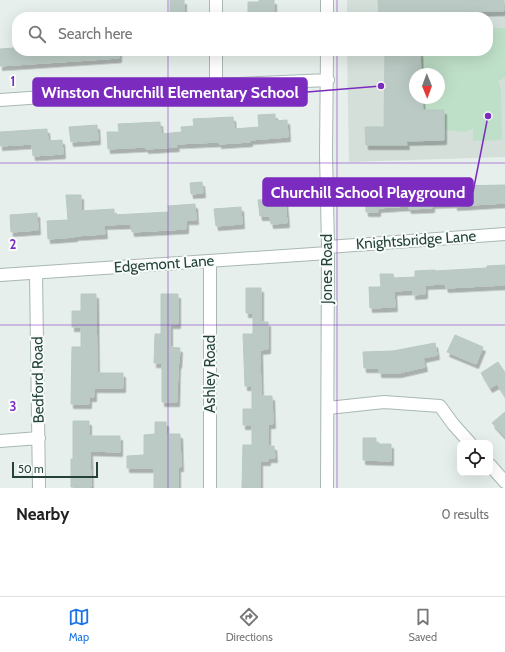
<!DOCTYPE html>
<style>
body{margin:0;font-family:Cabin,sans-serif;background:#f2f2f2;color:#222}
.controls{position:absolute;right:12px;bottom:12px;display:grid;overflow:hidden;border-radius:8px;box-shadow:0 4px 16px #0002}
.controls button{width:36px;height:36px;display:grid;place-items:center;padding:0;border:0;border-bottom:1px solid #e0e0e0;background:#fff;color:#222;font:20px sans-serif}
.compass{position:absolute;left:409px;top:68px;width:36px;height:36px;border-radius:50%;background:#fff;box-shadow:0 4px 16px #0002;rotate:179deg}
.scale{position:absolute;left:12px;bottom:10px;width:86px;box-sizing:border-box;padding-left:4px;border:2px solid #24423a;border-top:0;font-size:11px;line-height:14px;white-space:nowrap;color:#24423a;-webkit-text-stroke:3px #f7fbf9;paint-order:stroke}
.list{margin:0;padding:0;list-style:none}
h2{display:flex;justify-content:space-between;align-items:center;height:52px;margin:0;padding:0 16px;font-size:17px}
h2 small{font-size:13px;font-weight:400;color:#767676}
.icon{flex:none;width:22px;height:22px;fill:none;stroke:currentColor;stroke-width:2;stroke-linecap:round;stroke-linejoin:round}
.map{position:relative;flex:none;width:505px;height:488px;overflow:hidden}
.search{position:absolute;background:#fff;box-shadow:0 4px 16px #0002;left:12px;right:12px;top:12px;height:44px;display:flex;align-items:center;gap:10px;box-sizing:border-box;padding:0 14px;border-radius:16px;color:#767676;font-size:15px}
.sheet{height:108px;background:#fff}
nav{display:flex;justify-content:space-around;align-items:center;box-sizing:border-box;height:56px;border-top:1px solid #e0e0e0;background:#fff;font-size:11px;color:#767676}
nav a{display:grid;justify-items:center;gap:2px}
nav .on{color:#1a73e8}
.map>svg:first-child{display:block}
.built{fill:#d4dfda;fill-rule:evenodd}
.green{fill:#bfe0c8}
.building{fill:#bbcac4;stroke:#b8c9c2;filter:url(#shadow)}
.lines{fill:none;stroke-linecap:round;stroke-linejoin:round}
.minor-casing{stroke:#a8b8b2;stroke-width:14}
.minor{stroke:#fff;stroke-width:12}
.grid{fill:none;stroke:#7b2cbf;stroke-width:1;stroke-opacity:0.55}
.labels{text-anchor:middle;dominant-baseline:central;stroke-width:4;stroke-linejoin:round;paint-order:stroke}
.street-label{font-size:15px;fill:#24423a;stroke:#f7fbf9}
.grid-label{font-size:13px;text-anchor:middle;font-weight:bold;fill:#7b2cbf;stroke:#f7fbf9;stroke-width:4;stroke-linejoin:round;paint-order:stroke}
.leader{fill:none;stroke:#7b2cbf;stroke-width:1.5}
.callout-dot{fill:#7b2cbf;stroke:#f7fbf9;stroke-width:1.5}
.callout{fill:#7b2cbf;stroke:#7b2cbf;stroke-width:1.5}
.callout-label{font-size:16px;text-anchor:middle;font-weight:bold;fill:#fff}
</style>
<div class="map">
<svg width="505" height="488" viewBox="0 0 505 488">
<defs>
<filter id="shadow"><feDropShadow dx="2.5" dy="4.5" stdDeviation="0" flood-color="#0004"/></filter>
</defs>
<rect width="100%" height="100%" fill="#e6efeb"/>
<path class="built" d="M347,0H505V157L349,162L347,51H488V17H347ZM415,74H439V98H415Z"/>
<path class="green" d="M430,15H485L488,17H430Z
M488,18L490,28H505V77L497,82L499,83L501,91L502,140L473,141V129L464,132L445,130L444,110H423L422,98H439V74H421L420,51H488Z"/>
<path class="building" d="M170,0H184V14H170Z
M259,0H274V17H248V2H259Z
M378,0H504V11L420,13V17H379Z
M14,48L15,51H119V58L0,66V49Z
M385,51H420L421,72L415,73V98H422L423,110H444V140L406,141L407,145H366L365,127H384Z
M275,114V121L287,120L288,137L250,140V142L219,144V142L176,144L177,147L146,149V147L108,149L107,132H119L118,124L160,122L161,134L182,132L181,127L194,126L193,119L233,117L234,129L259,127L258,115Z
M97,125L98,140L71,142L69,127Z
M47,129L48,141L62,140L63,154L33,156L32,144L0,146V132Z
M202,182L203,193L191,194L190,183Z
M505,185V203L455,206V203L432,204V208L409,209L408,206L378,208V212H366L365,193L391,192V193L455,190L454,186Z
M66,195H81V211L114,209V215L169,212L168,206L195,204L196,220H186V229L132,232L131,224L104,225L105,234L75,236V237L48,239L47,221L68,220Z
M285,199L287,223L271,224L270,216H260L258,200Z
M241,207L242,224L216,226L214,209Z
M37,213L38,230L11,232L10,215Z
M505,265V285L446,288L445,284L425,285V294L413,295V290L394,291L395,307L370,308L369,287H381L380,274H393L394,278L415,277V271L435,270V271L487,268V266Z
M246,288H261V322H268V349L260,350L261,396H272L273,424H268V446H274L275,458H268V461H260V488H242L243,445H252V425H243V409H252V386H245L243,334H253V313H246Z
M81,294H96L97,373H123V388H94V397H89V404H71L72,347H81V327H72V311H81Z
M161,294H178V324H170V347L180,348L179,364H178L177,402H162V363H154L155,334H161Z
M455,335L483,347L476,364L447,352Z
M435,343L437,355L423,358L425,367L399,373H379V368H364L363,352L393,351Z
M498,362L505,373V396L497,384L490,388L481,373Z
M505,412V437L492,423Z
M73,421H89V436H120V452L90,451L91,487H71V459H73Z
M155,422H166V434H180L181,467H178V488H154V468H127V456L144,455V435L155,434Z
M363,438H376V444H391V461L363,460Z"/>
<g class="lines">
<defs>
<path id="minor" d="M216,0V17
M327,0V17
M216,51V85
M0,100L216,85L328,80
M328,247L505,234
M210,261V488
M36,273L39,488
M0,275L328,253
M328,408L384,402L440,406L453,424L470,443
M0,441L39,438
M490,465L505,482
M327,488L328,247L326,154L327,51"/>
</defs>
<use href="#minor" class="minor-casing"/>
<use href="#minor" class="minor"/>
</g>
<path class="grid" d="M168,0V17M337,0V17M168,51V488M337,51V488M0,163H505M0,325H505"/>
<g class="labels">
<g class="street-label">
<text transform="translate(416 240) rotate(-4)">Knightsbridge Lane</text>
<text transform="translate(164 264) rotate(-4)">Edgemont Lane</text>
<text transform="translate(327 269) rotate(-90)">Jones Road</text>
<text transform="translate(210 374) rotate(-90)">Ashley Road</text>
<text transform="translate(38 380) rotate(-91)">Bedford Road</text>
</g>
</g>
<g class="grid-label">
<text x="13" y="86">1</text>
<text x="13" y="249">2</text>
<text x="13" y="411">3</text>
</g>
<path class="leader" d="M381 86L307 92M488 116L473 192"/>
<g class="callout-dot">
<circle cx="381" cy="86" r="4"/>
<circle cx="488" cy="116" r="4"/>
</g>
<g class="callout">
<rect x="33" y="78" width="274" height="28" rx="4"/>
<rect x="263" y="178" width="210" height="28" rx="4"/>
</g>
<g class="callout-label">
<text x="170" y="98">Winston Churchill Elementary School</text>
<text x="368" y="198">Churchill School Playground</text>
</g>
</svg>
<div class="controls">
<button><svg class="icon" aria-label="locate" viewBox="0 0 24 24"><circle cx="12" cy="12" r="6"/><path d="M12 2v4M12 18v4M2 12h4M18 12h4"/></svg></button>
</div>
<svg class="compass" viewBox="-18 -18 36 36"><path d="M0-13l5 13h-10z" fill="#e53935"/><path d="M0 13l5-13h-10z" fill="#767676"/></svg>
<div class="scale">50 m</div>
<div class="search"><svg class="icon" aria-label="search" viewBox="0 0 24 24"><circle cx="10" cy="10" r="6"/><path d="M15 15l6 6"/></svg>Search here</div>
</div>
<section class="sheet">
<h2>Nearby<small>0 results</small></h2>
<ul class="list">
</ul>
</section>
<nav>
<a class="on"><svg class="icon" aria-label="map" viewBox="0 0 24 24"><path d="M3 6l6-2 6 2 6-2v14l-6 2-6-2-6 2zM9 4v14M15 6v14"/></svg>Map</a>
<a><svg class="icon" aria-label="directions" viewBox="0 0 24 24"><path d="M12 3l9 9-9 9-9-9zM9 14v-3h6M13 9l2 2-2 2"/></svg>Directions</a>
<a><svg class="icon" aria-label="saved" viewBox="0 0 24 24"><path d="M7 4h10v16l-5-4-5 4z"/></svg>Saved</a>
</nav>
